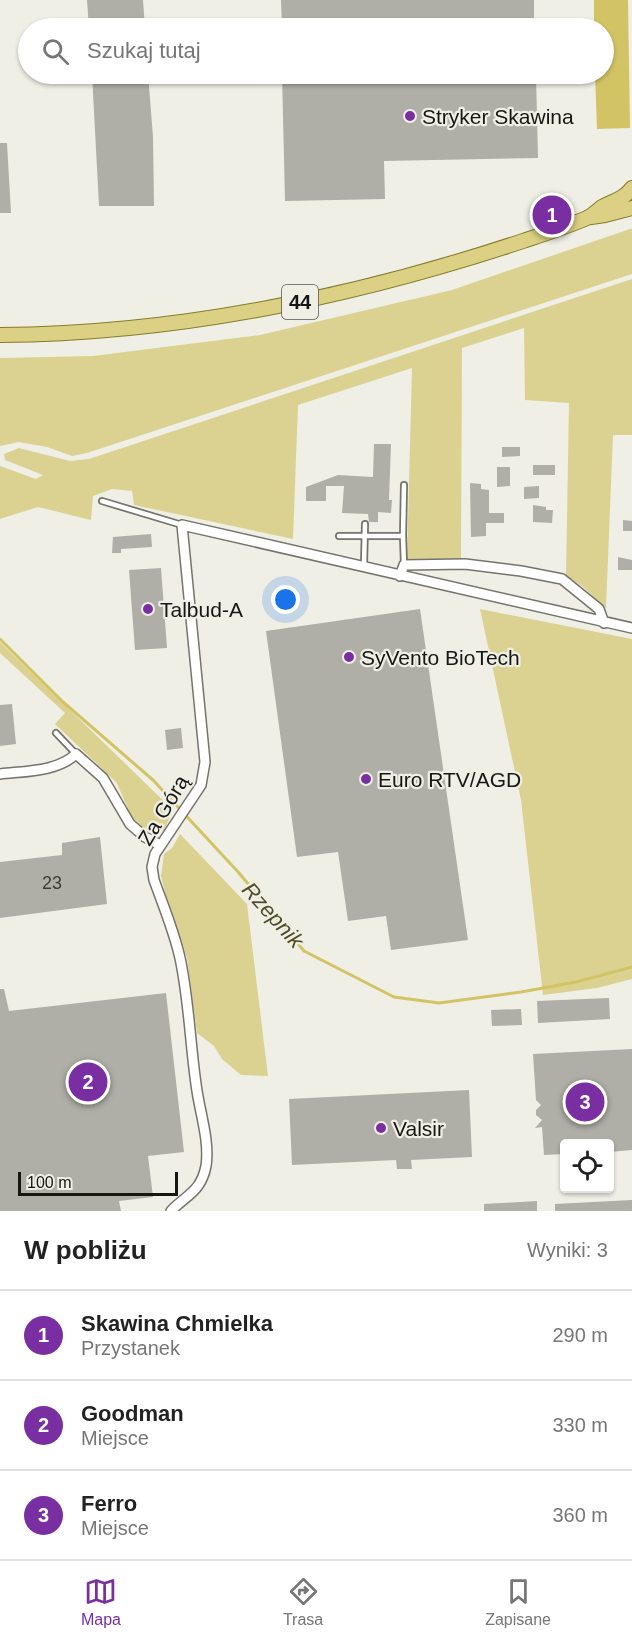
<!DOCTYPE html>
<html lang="pl">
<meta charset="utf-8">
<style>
body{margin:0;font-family:Helvetica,sans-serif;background:#f2f2f2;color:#222}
.controls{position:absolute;right:18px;bottom:18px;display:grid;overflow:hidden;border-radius:6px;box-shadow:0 2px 4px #0004}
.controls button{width:54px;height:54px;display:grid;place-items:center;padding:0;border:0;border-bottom:2px solid #e0e0e0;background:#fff;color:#222;font:30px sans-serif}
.scale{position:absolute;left:18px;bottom:15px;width:160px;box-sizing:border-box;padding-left:6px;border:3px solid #161613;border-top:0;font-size:16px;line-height:21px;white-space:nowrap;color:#161613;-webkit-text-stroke:4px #efefe6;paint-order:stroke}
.you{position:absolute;left:286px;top:600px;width:21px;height:21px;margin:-15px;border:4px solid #fff;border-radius:50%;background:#1a73e8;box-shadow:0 0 0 9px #1a73e833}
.badge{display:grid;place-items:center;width:39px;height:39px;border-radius:50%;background:#792fa1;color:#fff;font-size:20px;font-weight:700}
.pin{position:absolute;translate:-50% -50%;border:3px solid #fff;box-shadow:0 2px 6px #0006}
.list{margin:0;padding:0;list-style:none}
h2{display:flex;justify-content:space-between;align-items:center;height:78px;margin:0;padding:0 24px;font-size:26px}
h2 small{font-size:20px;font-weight:400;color:#767676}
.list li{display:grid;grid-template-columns:39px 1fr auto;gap:18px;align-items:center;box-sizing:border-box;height:90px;padding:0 24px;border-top:2px solid #e0e0e0}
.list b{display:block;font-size:22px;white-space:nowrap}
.list p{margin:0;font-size:20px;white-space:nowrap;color:#767676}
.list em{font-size:20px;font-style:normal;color:#767676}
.icon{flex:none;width:33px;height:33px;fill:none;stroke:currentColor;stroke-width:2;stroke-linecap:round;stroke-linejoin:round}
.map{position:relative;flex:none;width:632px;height:1211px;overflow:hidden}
.search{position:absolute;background:#fff;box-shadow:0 2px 4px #0004;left:18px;right:18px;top:18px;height:66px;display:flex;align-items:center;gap:15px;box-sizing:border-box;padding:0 21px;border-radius:33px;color:#767676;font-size:22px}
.sheet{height:348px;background:#fff}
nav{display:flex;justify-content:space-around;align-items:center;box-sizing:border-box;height:84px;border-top:2px solid #e0e0e0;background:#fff;font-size:16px;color:#767676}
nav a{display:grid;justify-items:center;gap:3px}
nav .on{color:#792fa1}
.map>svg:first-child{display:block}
.green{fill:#dbd291}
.water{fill:#d2c464}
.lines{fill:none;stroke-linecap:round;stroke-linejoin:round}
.stream{stroke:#d2c464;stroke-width:3}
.building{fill:#b0afa7}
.lane-casing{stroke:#74736c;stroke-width:8}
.street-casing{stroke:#74736c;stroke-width:12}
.primary-casing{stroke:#867b26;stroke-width:16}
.lane{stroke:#fff;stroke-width:4.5}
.street{stroke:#fff;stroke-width:9}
.primary{stroke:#dbd083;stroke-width:14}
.poi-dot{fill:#792fa1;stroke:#efefe6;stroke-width:2}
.labels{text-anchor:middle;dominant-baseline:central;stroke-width:4.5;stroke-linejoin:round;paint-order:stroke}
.number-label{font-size:18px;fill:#3c3c38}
.shield{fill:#efefe6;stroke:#575752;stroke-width:1.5}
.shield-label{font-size:20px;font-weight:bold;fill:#161613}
.poi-label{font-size:21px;fill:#161613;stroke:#efefe6;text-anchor:start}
.street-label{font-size:21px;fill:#161613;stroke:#efefe6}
.water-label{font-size:22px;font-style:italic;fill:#514b23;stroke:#efefe6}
</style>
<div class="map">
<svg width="632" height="1211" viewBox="0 0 632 1211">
<rect width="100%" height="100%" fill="#efefe6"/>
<path class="green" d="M630,229H632V274L87,453L72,456L47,447L19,442L0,446V358L93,356L260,335L452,290Z
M632,279V435H613L606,608L582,586L566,576L569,403L525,400L524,328L462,348L461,559L407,560L412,368L298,405L293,539L134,505L132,491L112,489L93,496L91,520L38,507L0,519V466L36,479L43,475L5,460L4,454L19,448L70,461L89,459Z
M480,609L632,639V979L597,988L543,995L521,800Z
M0,642L173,810L164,830L152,831L144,829L132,817L116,782L55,724L65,713L0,653Z
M180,834L247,904L268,1076L241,1075L222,1059L214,1046L197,1033L187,958L166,896L161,876L164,854L172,848Z"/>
<path class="water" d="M594,0H628L630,128L597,129L595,74H604V28H594Z"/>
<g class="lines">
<path class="stream" d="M0,639L63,702L153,780L239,873L304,951L394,997L439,1003L521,992L576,982L632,967"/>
</g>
<path class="building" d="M87,0H143L145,28H89Z
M281,0H534V28H282Z
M92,74H148L153,137L154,206H99Z
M282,74H536L538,158L384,161L385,199L285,201Z
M0,143H7L11,213H0Z
M374,444H391L389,500H392L391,513L378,512V522H369L368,514L342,513L344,486H326V501H306V487L338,475L373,477Z
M502,447H520V456L502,457Z
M533,465H555V475H533Z
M497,467H510V486L497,487Z
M470,483L481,484V489L489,490V513H504V523H486V536L471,537Z
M539,486V498L524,499V487Z
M533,505L546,507V510H553L552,523L533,522Z
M623,520L632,521V531H623Z
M151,534L152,547L121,549V553H112L113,537Z
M618,557L632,560V570H618Z
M161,568L167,648L135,650L129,570Z
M420,609L468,940L391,950L386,916L348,921L338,852L297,857L266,631Z
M12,704L16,744L0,746V705Z
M181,728L183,748L167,750L165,730Z
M100,837L107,904L0,918V862L62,855V843Z
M0,989H4L9,1011L166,993L184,1152L148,1156L153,1197L119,1201L121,1211H0Z
M609,998L610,1019L538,1023L537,1001Z
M521,1009L522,1025L492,1026L491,1010Z
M632,1049V1150L609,1152V1143H564V1154L544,1155L542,1127L535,1128L542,1120L536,1115V1110L541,1105L536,1100L533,1054Z
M469,1090L472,1157L411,1160L412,1169H397L396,1160L292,1165L289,1099Z
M632,1200V1211H555V1204Z
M537,1201V1211H484V1204Z"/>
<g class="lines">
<defs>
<path id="lane" d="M102,501L182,525
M339,536H403L404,485
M403,536L404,565
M364,565L365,524
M56,733L76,754"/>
<path id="street" d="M400,576L404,565L465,564L521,571L562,579L599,609L604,623
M0,774C25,771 57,772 76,754L103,778L130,824L145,837L160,845
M171,1211C186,1195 201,1192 206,1166C210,1140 199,1110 196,1084C190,1042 189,1000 180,958C174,931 163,905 154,880L152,867L155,854L201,785L205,762L182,525L632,628"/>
<path id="primary" d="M591,217L605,215L632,208
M0,335C178,334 354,297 523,241C544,234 566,227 587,218C593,215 597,211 602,207C613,201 624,199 632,188"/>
</defs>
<use href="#lane" class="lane-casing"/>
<use href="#street" class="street-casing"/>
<use href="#primary" class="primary-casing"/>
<use href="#lane" class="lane"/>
<use href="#street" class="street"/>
<use href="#primary" class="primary"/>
</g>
<g class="poi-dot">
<circle cx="410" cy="116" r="6"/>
<circle cx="148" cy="609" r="6"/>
<circle cx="349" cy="657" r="6"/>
<circle cx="366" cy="779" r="6"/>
<circle cx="381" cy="1128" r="6"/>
</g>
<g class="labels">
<g class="number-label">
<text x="52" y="883">23</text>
</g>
<rect class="shield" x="282" y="285" width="36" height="34" rx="4.5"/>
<g class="shield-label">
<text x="300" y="302">44</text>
</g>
<g class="poi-label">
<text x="422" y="116">Stryker Skawina</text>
<text x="160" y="609">Talbud-A</text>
<text x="361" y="657">SyVento BioTech</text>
<text x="378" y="779">Euro RTV/AGD</text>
<text x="393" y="1128">Valsir</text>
</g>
<g class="street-label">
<text transform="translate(163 810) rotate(-59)">Za Górą</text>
</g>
<g class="water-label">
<text transform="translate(273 915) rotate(48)">Rzepnik</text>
</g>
</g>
</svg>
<div class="controls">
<button><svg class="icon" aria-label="locate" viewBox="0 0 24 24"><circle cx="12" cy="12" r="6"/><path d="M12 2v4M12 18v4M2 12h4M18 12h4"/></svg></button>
</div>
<div class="scale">100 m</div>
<div class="you"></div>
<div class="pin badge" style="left:552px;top:215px">1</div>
<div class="pin badge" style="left:88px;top:1082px">2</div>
<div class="pin badge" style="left:585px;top:1102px">3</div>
<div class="search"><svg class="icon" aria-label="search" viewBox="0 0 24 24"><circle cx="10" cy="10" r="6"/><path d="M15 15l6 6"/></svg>Szukaj tutaj</div>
</div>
<section class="sheet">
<h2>W pobliżu<small>Wyniki: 3</small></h2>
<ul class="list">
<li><span class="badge">1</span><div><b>Skawina Chmielka</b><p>Przystanek</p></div><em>290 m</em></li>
<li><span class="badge">2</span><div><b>Goodman</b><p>Miejsce</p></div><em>330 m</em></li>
<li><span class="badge">3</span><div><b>Ferro</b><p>Miejsce</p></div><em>360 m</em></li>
</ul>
</section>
<nav>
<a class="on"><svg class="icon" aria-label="map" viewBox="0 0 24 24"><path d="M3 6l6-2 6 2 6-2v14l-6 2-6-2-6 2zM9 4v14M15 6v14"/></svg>Mapa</a>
<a><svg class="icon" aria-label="directions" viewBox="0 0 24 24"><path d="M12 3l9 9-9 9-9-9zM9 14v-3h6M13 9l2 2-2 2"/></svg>Trasa</a>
<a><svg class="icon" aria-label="saved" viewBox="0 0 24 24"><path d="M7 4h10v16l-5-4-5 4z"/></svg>Zapisane</a>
</nav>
